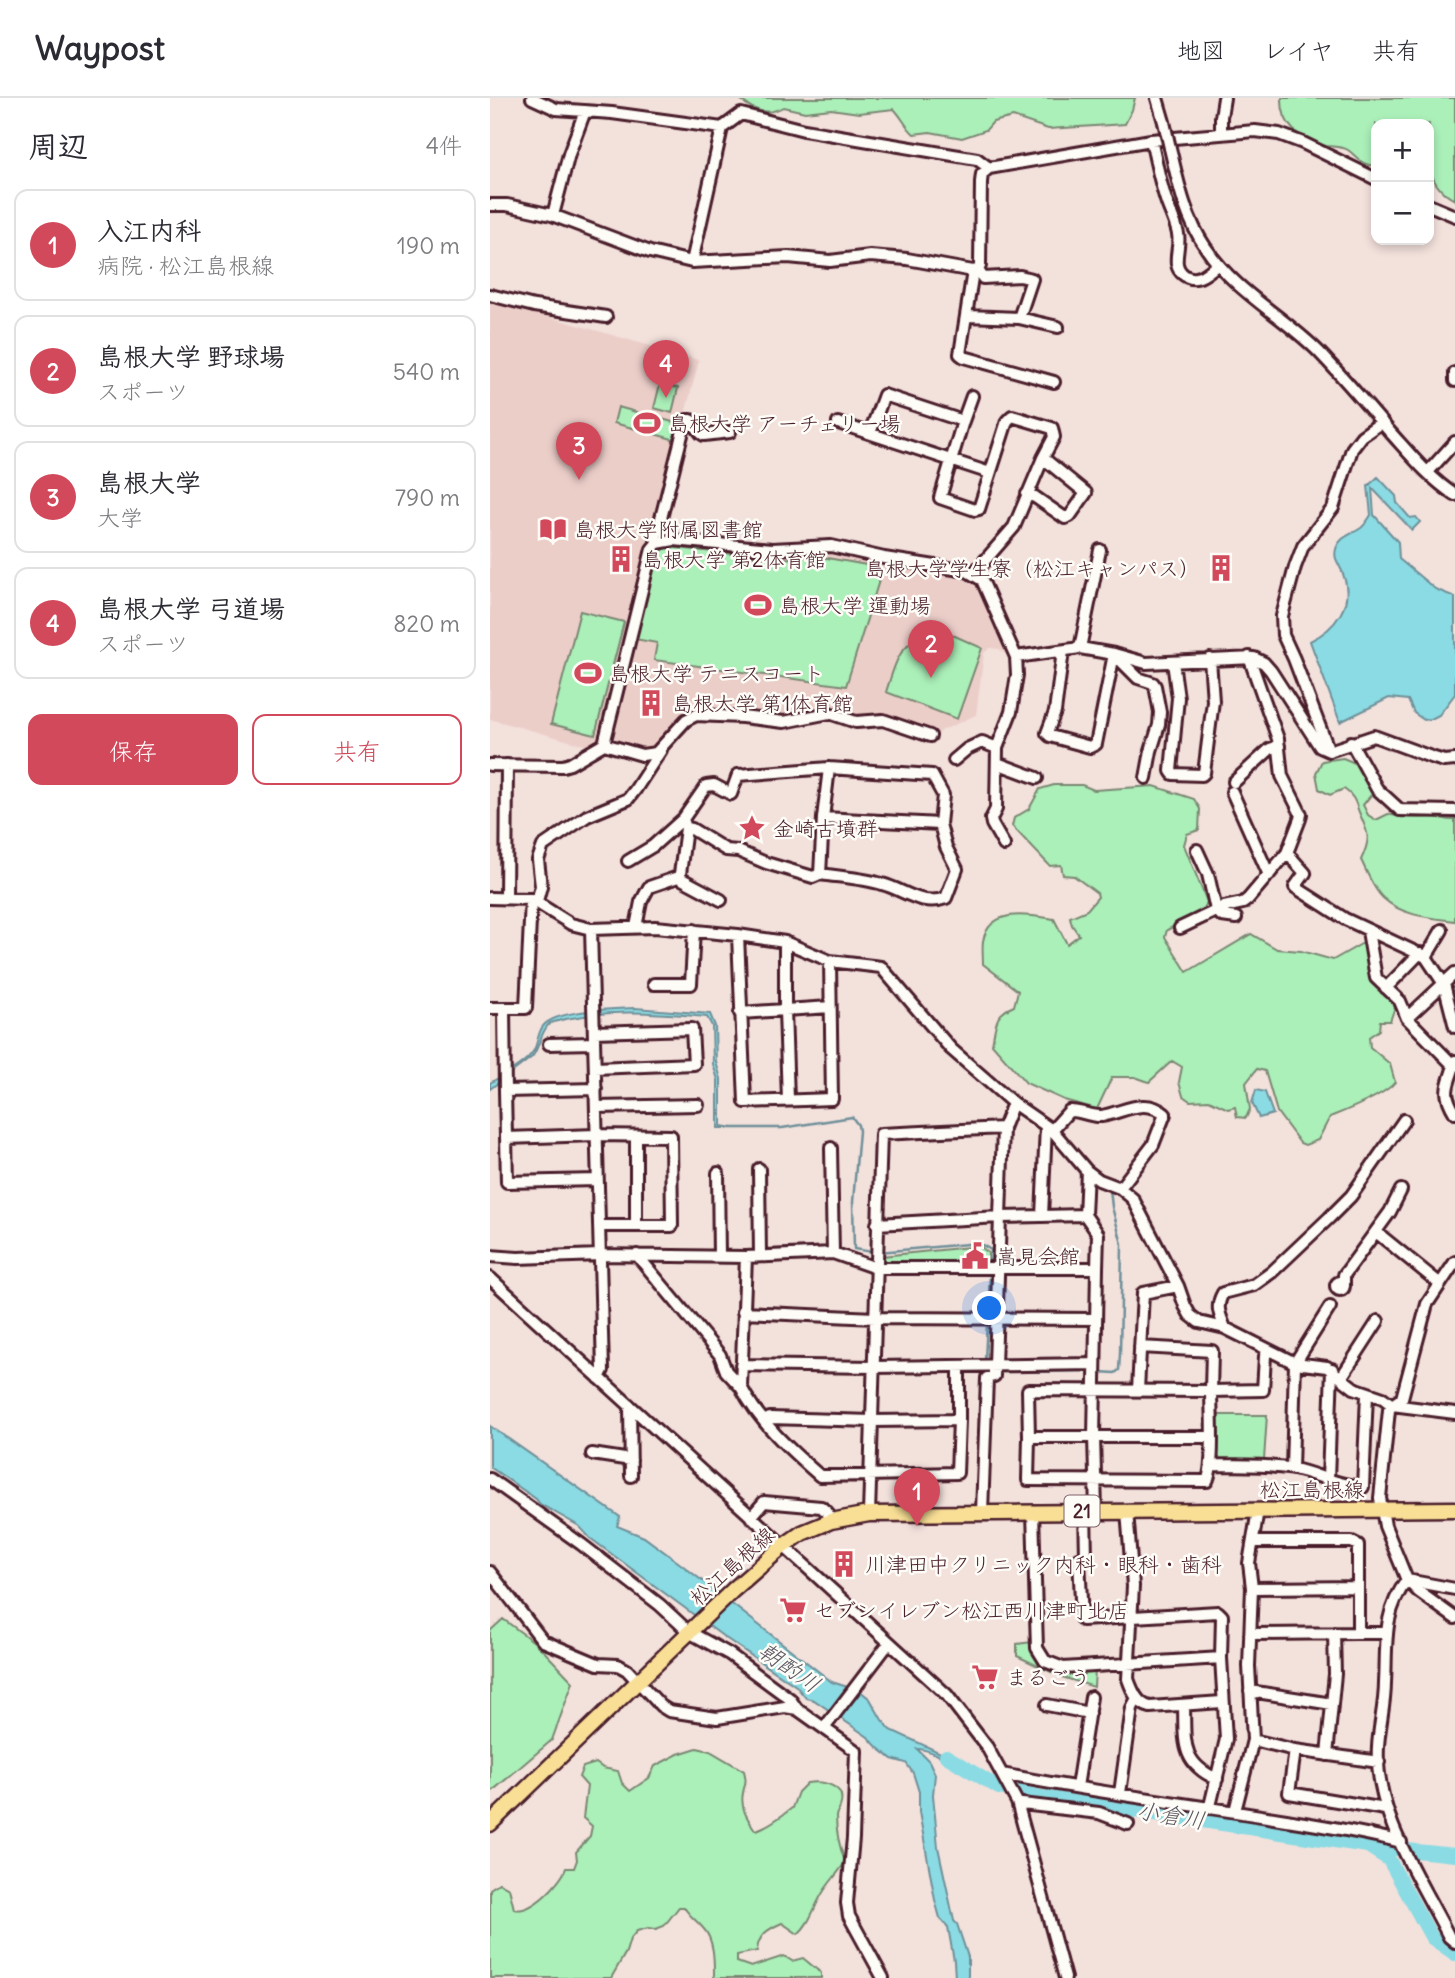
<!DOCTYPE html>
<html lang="ja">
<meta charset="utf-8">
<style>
body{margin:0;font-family:Delius,"Klee One",sans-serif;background:#f7f7f7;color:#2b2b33}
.controls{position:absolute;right:21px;top:21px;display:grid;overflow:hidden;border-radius:14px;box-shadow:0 4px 10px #0003}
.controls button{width:63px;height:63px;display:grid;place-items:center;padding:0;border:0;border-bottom:2px solid #e1e1e2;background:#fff;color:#2b2b33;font:35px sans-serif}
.you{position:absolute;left:500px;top:1211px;width:24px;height:24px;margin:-18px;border:5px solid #fff;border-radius:50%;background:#1a73e8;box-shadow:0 0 0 10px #1a73e833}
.badge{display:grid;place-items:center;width:46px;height:46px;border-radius:50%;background:#d1495b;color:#fff;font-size:23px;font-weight:700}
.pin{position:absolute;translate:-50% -58px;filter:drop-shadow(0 2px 4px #0008)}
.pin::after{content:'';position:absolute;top:37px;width:24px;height:21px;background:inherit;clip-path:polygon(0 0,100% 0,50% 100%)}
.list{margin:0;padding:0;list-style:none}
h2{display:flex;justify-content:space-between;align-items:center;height:91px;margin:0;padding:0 28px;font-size:30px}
h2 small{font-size:23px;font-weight:400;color:#7c7c81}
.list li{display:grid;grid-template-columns:46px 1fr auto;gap:21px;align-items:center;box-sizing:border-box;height:112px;margin:0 14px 14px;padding:0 14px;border:2px solid #e1e1e2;border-radius:14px}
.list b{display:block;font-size:26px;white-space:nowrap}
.list p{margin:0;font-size:23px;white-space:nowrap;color:#7c7c81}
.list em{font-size:23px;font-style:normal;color:#7c7c81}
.actions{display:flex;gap:14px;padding:21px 28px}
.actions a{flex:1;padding:16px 0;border:2px solid #d1495b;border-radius:14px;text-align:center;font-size:24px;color:#d1495b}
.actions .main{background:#d1495b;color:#fff}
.map{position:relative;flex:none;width:965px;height:1880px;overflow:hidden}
header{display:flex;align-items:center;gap:42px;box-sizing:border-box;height:98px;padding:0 35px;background:#fff;border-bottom:2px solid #e1e1e2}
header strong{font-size:33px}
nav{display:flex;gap:38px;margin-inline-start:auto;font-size:24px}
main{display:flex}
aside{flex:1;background:#fff}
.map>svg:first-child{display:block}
.built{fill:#eccec9}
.green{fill:#abefb9;stroke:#7a8772;stroke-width:2}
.water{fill:#8adbe3;stroke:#709099;stroke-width:2}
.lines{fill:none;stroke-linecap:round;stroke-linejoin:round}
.stream{stroke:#709099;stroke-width:2.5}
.river{stroke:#8adbe3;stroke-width:14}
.minor-casing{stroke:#4a1f2b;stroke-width:16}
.major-casing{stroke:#4a1f2b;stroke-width:19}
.minor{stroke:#fdfcf7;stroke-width:10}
.major{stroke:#f9df96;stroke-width:14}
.minor-bridge-casing{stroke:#4a1f2b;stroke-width:16;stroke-linecap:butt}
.minor-bridge{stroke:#fdfcf7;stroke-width:10}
.labels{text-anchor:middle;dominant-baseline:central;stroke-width:5;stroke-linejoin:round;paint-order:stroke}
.shield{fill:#fdfcf7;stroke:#806168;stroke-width:2}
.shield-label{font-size:19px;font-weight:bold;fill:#4a1f2b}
.poi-label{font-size:21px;fill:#4a1f2b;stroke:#fdfcf7;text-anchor:start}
.street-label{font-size:21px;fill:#4a1f2b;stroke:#fdfcf7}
.water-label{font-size:23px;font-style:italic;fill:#5d5762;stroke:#fdfcf7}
</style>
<header>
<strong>Waypost</strong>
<nav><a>地図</a><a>レイヤ</a><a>共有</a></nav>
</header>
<main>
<aside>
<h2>周辺<small>4件</small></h2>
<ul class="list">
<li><span class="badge">1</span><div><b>入江内科</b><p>病院 · 松江島根線</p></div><em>190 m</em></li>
<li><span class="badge">2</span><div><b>島根大学 野球場</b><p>スポーツ</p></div><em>540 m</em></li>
<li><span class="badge">3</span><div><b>島根大学</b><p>大学</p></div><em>790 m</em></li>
<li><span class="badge">4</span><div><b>島根大学 弓道場</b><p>スポーツ</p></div><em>820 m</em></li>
</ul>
<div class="actions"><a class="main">保存</a><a>共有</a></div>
</aside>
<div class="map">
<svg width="965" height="1880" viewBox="0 0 965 1880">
<rect width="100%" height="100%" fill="#f3e1dc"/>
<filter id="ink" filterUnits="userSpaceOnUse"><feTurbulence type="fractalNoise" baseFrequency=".0143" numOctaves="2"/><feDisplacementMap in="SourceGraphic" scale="14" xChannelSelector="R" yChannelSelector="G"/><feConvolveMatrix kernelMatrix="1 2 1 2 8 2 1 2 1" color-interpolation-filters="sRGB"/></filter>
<g filter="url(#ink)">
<path class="built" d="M0,202L209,262L111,641L101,649L0,621Z
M181,447L285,457L342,454L478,478L489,485L520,553L519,558L509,551L500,550L494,555L486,617L451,633L444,641L364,619L299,621L203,614L168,649L153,652L120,642L166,454Z"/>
<path class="green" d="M249,0H645L642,12L635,26L558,31L523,19L503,24L496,32L472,40L440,34L424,36C415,28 412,19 404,11L369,15L341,11L315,14L293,9C277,18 262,13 249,0Z
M792,0H965V102C933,86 939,57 939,26H886V67C872,69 868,59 858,52C851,48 844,49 836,48C810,42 791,29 792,0Z
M170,286L188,290L182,315L164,310Z
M128,309L190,326L186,342L124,325Z
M178,449L290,461L326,458L388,469L392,473L356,588L164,562L167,545L145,541L167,456Z
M90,513L134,524L105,637L61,626Z
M449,535L465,538L492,550L467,621L396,594C406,563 411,537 449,535Z
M853,660L865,665L882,696L873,707L878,717L886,722L898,716C914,721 926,720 943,719C951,719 957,723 965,722V823C940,820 912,818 893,800C883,791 877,774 871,762C882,738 878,736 869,714C865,703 864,698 854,691L840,697L829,691L826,675L832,663Z
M564,687H592L604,692L664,688L704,701L710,711L709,732L697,736L694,747L717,804L713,813L677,832L675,839L697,874L761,836L787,851L811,853L843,862L873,845L882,857L880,883L891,888L905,909L900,923H890L889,932L879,939L880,949L900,966L905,984C896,997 855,1013 840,1019L828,1042L815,1047L810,1045L787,1014L775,973L767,971L756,985L760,1011L756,1020L747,1019L745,1009L738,1011L719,1002L700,1003L693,998L689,984L692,969L682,963L659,984L645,979H622L607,1011L574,1002L536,985L502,946C506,927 504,916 524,908L528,893L493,866C493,859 492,850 493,843C500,809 538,817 564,821L577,846L589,837L582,827L580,819L597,812L608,799L607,795L584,778L573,777L571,767L560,768L522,728L524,720L539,711L550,691Z
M490,1148L498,1155V1166L397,1167L392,1163V1158Z
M725,1317H777L774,1362L726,1363Z
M13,1521L48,1547L83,1584L62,1642L0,1695V1533Z
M542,1544C561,1582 565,1573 605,1571L604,1589L572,1579L527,1558V1546Z
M207,1650L220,1653L254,1673C257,1685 255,1684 253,1695C250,1710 257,1720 265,1732C276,1730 293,1717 302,1710L308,1694L317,1685C331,1683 358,1686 350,1709C349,1712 346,1715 346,1719C346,1734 350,1750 355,1764C348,1776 339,1784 332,1796C323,1811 321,1824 308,1836L292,1825C278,1831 268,1837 267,1853L247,1857V1864L261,1869L294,1858L302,1863L313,1860L331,1875V1880H224C224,1865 225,1842 213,1830C206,1822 200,1819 194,1809H189L174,1828L166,1831L158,1830L147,1833L140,1841L136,1854L121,1880H0V1791L9,1785L19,1790L24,1811C41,1816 71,1785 76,1770H84L87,1762L86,1754L100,1738L102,1728L93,1720L97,1688L89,1679L93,1669L106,1665L113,1670L128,1673L132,1685L140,1693L159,1680L165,1668L188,1656Z"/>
<path class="water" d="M888,379L906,398L907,405L920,420L926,419L930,424L922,432L882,390L884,417L908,444L909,461L945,491L965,499V596L949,617L941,621L934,622L924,615L918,602L899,600L850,624L820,543C845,531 865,506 853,476C850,466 843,462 846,451C850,438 861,437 871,430C875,427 878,422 881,417L878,388Z
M145,910L220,916L225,928L226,964L231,981V1028L243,1030H228V982L223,966L222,928L217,919C162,914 113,910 60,925C50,934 50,949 42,959L0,991V985C14,976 35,967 44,952C48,944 48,933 54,927C68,912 124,911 145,910Z
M766,992L775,994L783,1016L769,1020L762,1005Z
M0,1328L130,1419L127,1428L154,1439L192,1467L342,1584L370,1593L380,1601L392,1622L401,1632L468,1663L476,1672C465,1665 438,1650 427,1651L439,1663L445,1676L443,1697L448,1749L464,1823L467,1826L478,1859V1880H465L464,1863L458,1829L450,1820L445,1802L429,1714V1694L423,1675L416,1665L402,1661L388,1650L378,1639L324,1602L316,1600L306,1588L234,1539L100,1440L89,1428L50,1406L46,1401L0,1369Z"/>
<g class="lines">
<path class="stream" d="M239,1030H292L362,1019L368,1027L369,1033L363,1104L364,1151L382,1154
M389,1154L489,1145L501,1152L500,1168
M498,1217L500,1175
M495,1262L497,1224
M507,1274L602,1273
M609,1274L625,1275L629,1272L630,1256L632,1146L622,1109L620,1091"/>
<path class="river" d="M456,1658L509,1690L552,1699L878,1748L965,1757
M879,1749L899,1762L942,1840L965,1856"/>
<defs>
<path id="minor" d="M42,0L66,11L122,15L232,30
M667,0L674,24
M731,35V19L734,0
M661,42C666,63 670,85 677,105C681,116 686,126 688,136C691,151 680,167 694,177C707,186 718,174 727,167
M680,50C688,84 695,120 716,150C745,194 792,217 829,254C854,280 877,307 900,334C920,356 940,381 965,397
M0,107H17L62,117L160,154L202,164L298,159L340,163L380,158L417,161L483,173
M939,107L965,118
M63,117L79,56L95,13
M202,164L232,30L251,16L314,32L487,61L499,70
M488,172L493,180L530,178L542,181L529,220
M0,197L44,208L116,219
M477,218L529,220L568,229
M965,275V283
M564,284L474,259L470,256L483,173L488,172L490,168L491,84L492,76L499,70L661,42L765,33L789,36L813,45L886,81
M473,323L450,400L485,412L489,411L517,323L522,318L562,330L564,339L553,360L596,395L580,418L575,420L545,399L537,396
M348,325L500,375
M380,335L394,297L473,323L482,298
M938,374L965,344
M167,445L184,442L282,451L341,448L394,460L477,473L492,482L526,559L590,550L624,556L656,565L764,560L774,565L781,573L830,649L839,653L884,638L941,659L954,663L965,662
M484,475L524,429L553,360
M590,550L610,452
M573,553L565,614L557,635L560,638L600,649L606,646L624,556
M624,556L648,580L663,585L665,588L670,614L669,627L661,653L656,680
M683,564L688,600L681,673L683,676L712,677L714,675L723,603L720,561
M861,644L887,691L910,712L965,713
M114,646L152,657L166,655L196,622L206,617L252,619L294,624L339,615L366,624L393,622L440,638
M839,653L804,561L793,537L792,518L805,469L813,448L843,410L862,351L872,338L892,324
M464,662L477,651L492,644L507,650
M507,665L547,680
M0,667L73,668L80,666L114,646L162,451L167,445L166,440L195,325L197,322H201L211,335L214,337L240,334
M744,684L780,651L789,648
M742,694L779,777
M333,720L450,726
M514,747L502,726L501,721L506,711L507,650L521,614L527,577L526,559
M707,752L718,776L726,812L732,818L746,820
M797,755L815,775L805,789L855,821L936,859L954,886L965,929
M138,763L163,748L193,721
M330,776L333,720L339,670
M188,779L231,802
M0,800L41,801L81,826L101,831L165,829L248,837L295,844L340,863L391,869L461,951L523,1005L562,1032L597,1073L609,1082L630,1090L643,1101L688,1188L695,1208L700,1217L709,1224L735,1230L805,1265L837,1269L864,1290L893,1300L902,1307L965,1315
M16,800L17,667
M47,803L51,788L48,762L53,748L97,718L138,701L145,692L171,652
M146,829L151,804L159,789L188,779L190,776L196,730L193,721L216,688L224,687L241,696L248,677L339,670L442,677L453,697L450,726L456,749L467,771L456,800C431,809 415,792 392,786C373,780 350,779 330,776L323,779L276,765L248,753L236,752L202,731L196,730
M690,830L734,809L753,805L758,801L797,755L810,721L811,716L792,678L788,641L759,559
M101,831L113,1272L109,1280
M878,833L886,880L910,903L917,920L964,968
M248,837L255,1004L342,1001L340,863
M936,859L952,832
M164,886H201L204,832
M896,890L930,855
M0,910H36L41,801
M14,910L15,993
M250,915L295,912V844
M917,920L965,875
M104,934L202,931L204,966L105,970
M59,946L104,945
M965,963C960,987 950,991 965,1015
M106,991L15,993L17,1084L107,1082
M298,1002L295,912L340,909
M106,1009L208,1007
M562,1032L579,1013C590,1012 600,1019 612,1018C634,1014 655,999 675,1016L663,1047L630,1090
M146,1038V1128
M16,1040L106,1037L181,1038L182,1128H109
M341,1050L343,1155
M269,1071L270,1158
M228,1075L229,1158
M595,1117L597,1073
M552,1118L556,1028
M387,1126L510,1119L595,1117L608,1136L607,1170
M886,1134L949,1185
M147,1157L230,1257L236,1273L251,1289
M0,1158L28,1160L110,1157L256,1159L343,1155L386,1170H607L604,1339L606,1413
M256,1159L251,1289C269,1324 300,1352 330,1378L467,1375L469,1322
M965,1164L937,1206L912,1300L902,1307L899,1312L890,1400L895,1428L917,1482L929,1494L965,1520
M0,1180L457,1597L497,1649L527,1704L575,1880
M846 1188a4 4 0 1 1 8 0a4 4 0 1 1-8 0Z
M854,1188V1177L900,1114L911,1092
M253,1214L385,1220L606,1221
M735,1230C730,1217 725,1209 733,1195L764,1187L782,1174L839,1120L861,1098L914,1022
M650,1249L722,1253L721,1293L773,1292L775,1258L778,1253
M251,1267L384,1269L605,1266
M505,1267L513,1030L523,1005
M851,1280L888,1223
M648,1292L653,1195L688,1188
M140,1308L141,1378
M274,1323L280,1320L382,1323L469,1322V1268
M539,1339L538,1292L721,1293C721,1313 725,1368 717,1383L538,1382L539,1339H721
M102,1356L141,1362
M721,1367C748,1368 777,1366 804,1371C827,1376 849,1388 873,1389L877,1296
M802,1371L805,1265L840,1209
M0,1381L91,1446L170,1507L199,1534L239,1556L300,1601L307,1611L366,1653L363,1740L357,1805L359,1818L393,1880
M838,1381L842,1271
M595,1413L596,1458L589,1461L592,1522L728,1514L732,1518L731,1560L736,1641L720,1708
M637,1413L643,1488L638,1581C642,1592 647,1606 660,1609L732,1604
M492,1414L497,1280L504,1278V1267
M543,1414L547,1550L555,1563L573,1570L731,1560
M379,1416L391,1036L513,1030
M261,1419L274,1404L331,1409L337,1414L341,1423
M763,1444H862L868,1447V1535H897
M0,1474L53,1543L108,1566L128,1567L137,1572L171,1608L179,1613L227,1620L295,1609L307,1611
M917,1482C892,1515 897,1547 895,1585C895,1607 889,1628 888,1649C884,1716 930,1781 959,1839L965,1844
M917,1482L965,1491
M762,1490L868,1489
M760,1536L868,1535
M760,1593L842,1606
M557,1607L599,1615
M694,1607C695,1642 690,1665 727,1681
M335,1629L399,1545
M763,1642L759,1568L762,1490L759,1465L768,1412
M837,1657L845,1576L844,1535
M889,1664L805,1652L799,1695L895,1711
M512,1676C606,1695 701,1706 796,1722C834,1728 873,1734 911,1744
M587,1689L601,1599
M630,1695L642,1610L647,1600
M532,1706L609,1715L638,1726
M745,1713L763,1642L805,1652"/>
<path id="major" d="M0,1726L243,1492L292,1449L312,1435L341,1423L379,1416L965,1411"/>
</defs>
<use href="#minor" class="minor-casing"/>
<use href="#major" class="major-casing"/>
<use href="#minor" class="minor"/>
<use href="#major" class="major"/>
<defs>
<path id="minor-bridge" d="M674,24L680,50"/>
</defs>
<use href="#minor-bridge" class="minor-bridge-casing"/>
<use href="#minor-bridge" class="minor-bridge"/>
</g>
</g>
<defs>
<symbol id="stadium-bare" viewBox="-9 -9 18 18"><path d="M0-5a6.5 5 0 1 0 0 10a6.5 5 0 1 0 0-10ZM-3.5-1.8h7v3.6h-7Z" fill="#d1495b" stroke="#fdfcf7" stroke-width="2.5" paint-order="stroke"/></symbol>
<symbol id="library-bare" viewBox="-9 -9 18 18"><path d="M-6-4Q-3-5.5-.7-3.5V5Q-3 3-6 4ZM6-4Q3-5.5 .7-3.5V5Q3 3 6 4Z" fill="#d1495b" stroke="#fdfcf7" stroke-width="2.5" paint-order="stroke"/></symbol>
<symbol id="building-bare" viewBox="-9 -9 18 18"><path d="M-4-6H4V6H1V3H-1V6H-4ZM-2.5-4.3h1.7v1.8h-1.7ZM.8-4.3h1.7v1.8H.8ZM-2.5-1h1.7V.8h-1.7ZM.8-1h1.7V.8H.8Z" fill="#d1495b" stroke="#fdfcf7" stroke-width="2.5" paint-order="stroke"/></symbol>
<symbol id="sight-bare" viewBox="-9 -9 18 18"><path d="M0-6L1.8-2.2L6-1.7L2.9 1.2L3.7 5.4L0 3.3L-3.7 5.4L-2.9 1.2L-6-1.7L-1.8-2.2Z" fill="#d1495b" stroke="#fdfcf7" stroke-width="2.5" paint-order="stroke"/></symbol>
<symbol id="civic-bare" viewBox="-9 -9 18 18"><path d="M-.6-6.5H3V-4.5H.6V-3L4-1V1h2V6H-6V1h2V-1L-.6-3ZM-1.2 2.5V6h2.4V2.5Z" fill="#d1495b" stroke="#fdfcf7" stroke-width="2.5" paint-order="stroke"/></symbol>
<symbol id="supermarket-bare" viewBox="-9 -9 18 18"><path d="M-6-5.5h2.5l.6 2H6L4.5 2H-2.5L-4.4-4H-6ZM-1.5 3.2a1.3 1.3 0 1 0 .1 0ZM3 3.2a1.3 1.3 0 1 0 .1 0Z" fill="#d1495b" stroke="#fdfcf7" stroke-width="2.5" paint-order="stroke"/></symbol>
</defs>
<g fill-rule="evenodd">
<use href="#stadium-bare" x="138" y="306" width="38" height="38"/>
<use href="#library-bare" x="44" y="412" width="38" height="38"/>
<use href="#building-bare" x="112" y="442" width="38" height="38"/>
<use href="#building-bare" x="712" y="451" width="38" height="38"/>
<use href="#stadium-bare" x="249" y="488" width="38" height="38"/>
<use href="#stadium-bare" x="79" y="556" width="38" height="38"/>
<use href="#building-bare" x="142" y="586" width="38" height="38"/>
<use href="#sight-bare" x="243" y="711" width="38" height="38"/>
<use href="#civic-bare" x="466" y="1139" width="38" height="38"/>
<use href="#building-bare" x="335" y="1447" width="38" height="38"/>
<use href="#supermarket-bare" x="284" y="1493" width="38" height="38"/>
<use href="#supermarket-bare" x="476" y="1560" width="38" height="38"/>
</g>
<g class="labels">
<rect class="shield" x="574.5" y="1397.5" width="35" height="31" rx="5"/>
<g class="shield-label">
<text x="592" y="1413">21</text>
</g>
<g class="poi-label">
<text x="178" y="325">島根大学 アーチェリー場</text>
<text x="84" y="431">島根大学附属図書館</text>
<text x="152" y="461">島根大学 第2体育館</text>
<text x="710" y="470" text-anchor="end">島根大学学生寮（松江キャンパス）</text>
<text x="289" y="507">島根大学 運動場</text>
<text x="119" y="575">島根大学 テニスコート</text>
<text x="182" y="605">島根大学 第1体育館</text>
<text x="283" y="730">金崎古墳群</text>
<text x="506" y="1158">嵩見会館</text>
<text x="375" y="1466">川津田中クリニック内科・眼科・歯科</text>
<text x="324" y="1512">セブンイレブン松江西川津町北店</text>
<text x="516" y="1579">まるごう</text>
</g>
<g class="street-label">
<text x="822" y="1391">松江島根線</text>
<text transform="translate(242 1468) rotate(-42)">松江島根線</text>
</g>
<g class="water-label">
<text transform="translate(300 1569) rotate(35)">朝酌川</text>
<text transform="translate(681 1717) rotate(9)">小倉川</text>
</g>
</g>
</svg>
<div class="controls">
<button>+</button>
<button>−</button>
</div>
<div class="you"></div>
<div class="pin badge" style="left:427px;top:1428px">1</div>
<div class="pin badge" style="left:441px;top:580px">2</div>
<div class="pin badge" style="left:89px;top:382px">3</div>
<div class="pin badge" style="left:176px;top:300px">4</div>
</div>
</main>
